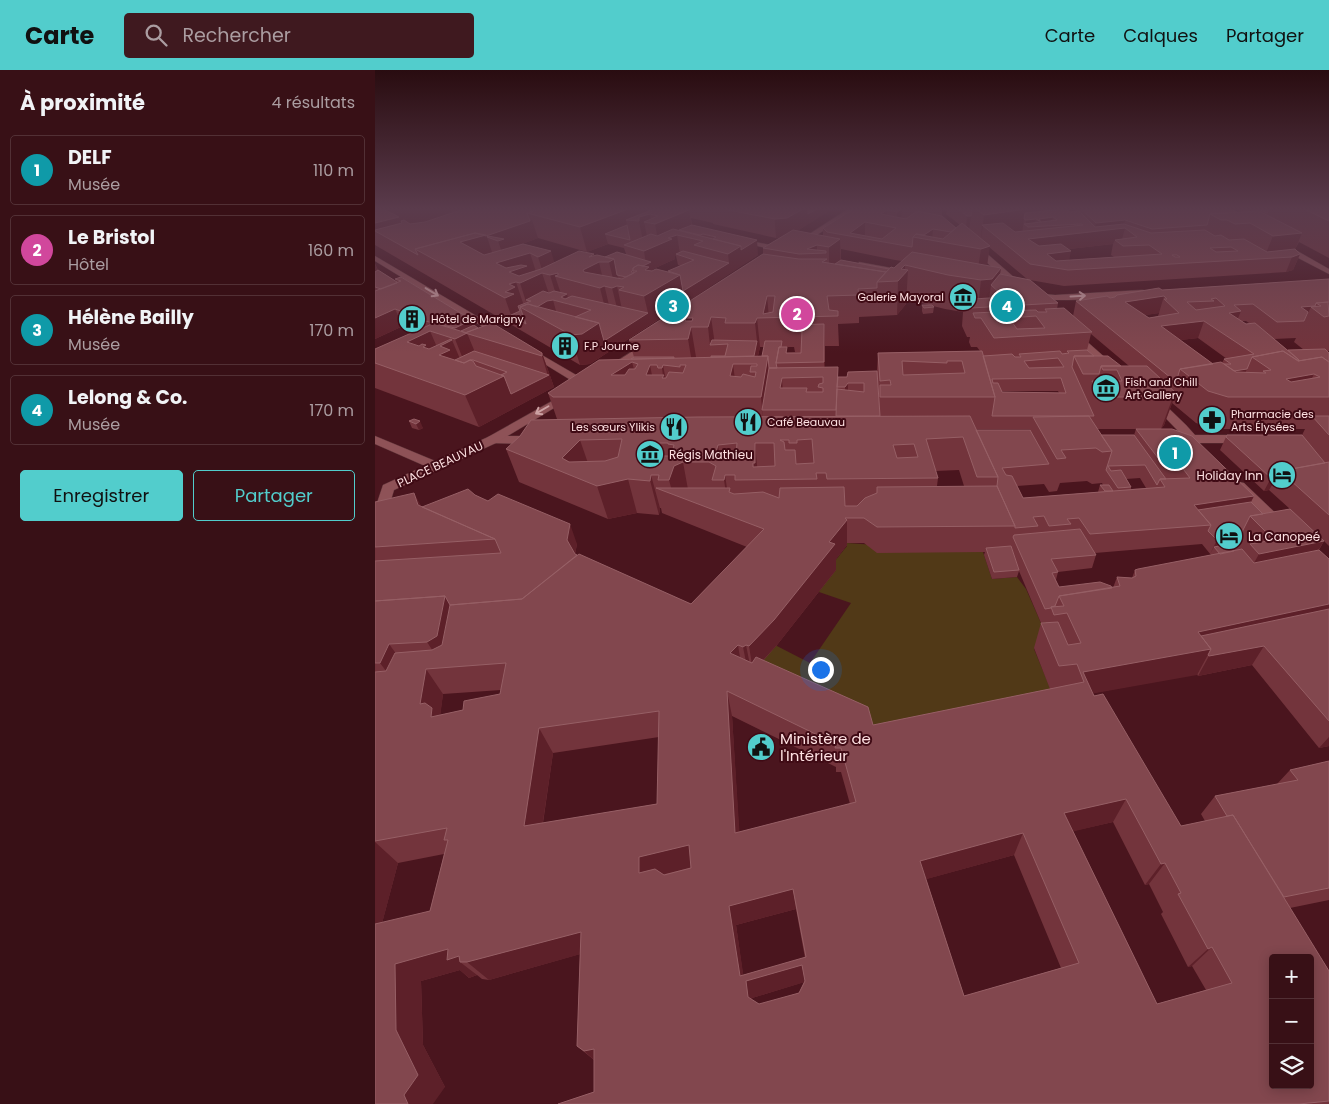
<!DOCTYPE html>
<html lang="fr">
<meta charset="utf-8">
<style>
body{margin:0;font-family:Poppins,sans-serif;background:#3f191f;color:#f1f3f6}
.controls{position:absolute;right:15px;bottom:15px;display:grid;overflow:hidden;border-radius:5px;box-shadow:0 2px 12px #0003}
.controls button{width:45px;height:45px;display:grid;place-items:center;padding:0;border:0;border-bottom:1px solid #523035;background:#381016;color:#f1f3f6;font:25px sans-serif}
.you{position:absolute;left:445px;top:599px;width:18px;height:18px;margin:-12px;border:4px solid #fff;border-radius:50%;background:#1a73e8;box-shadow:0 0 0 8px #1a73e833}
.badge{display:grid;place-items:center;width:32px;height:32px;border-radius:50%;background:#52cdcc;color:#fff;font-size:16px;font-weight:700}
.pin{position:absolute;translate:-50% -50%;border:2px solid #fff;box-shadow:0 1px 5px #0006}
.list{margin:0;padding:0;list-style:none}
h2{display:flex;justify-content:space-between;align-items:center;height:65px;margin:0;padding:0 20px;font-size:21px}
h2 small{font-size:16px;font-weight:400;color:#ab9da1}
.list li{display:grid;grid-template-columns:32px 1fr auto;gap:15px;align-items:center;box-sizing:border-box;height:70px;margin:0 10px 10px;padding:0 10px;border:1px solid #523035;border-radius:5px}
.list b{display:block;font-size:19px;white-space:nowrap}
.list p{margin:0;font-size:16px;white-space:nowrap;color:#ab9da1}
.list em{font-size:16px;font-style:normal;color:#ab9da1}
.actions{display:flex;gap:10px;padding:15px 20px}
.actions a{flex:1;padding:11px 0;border:1px solid #52cdcc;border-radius:5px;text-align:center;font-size:18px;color:#52cdcc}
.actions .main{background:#52cdcc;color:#111}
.icon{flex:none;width:28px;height:28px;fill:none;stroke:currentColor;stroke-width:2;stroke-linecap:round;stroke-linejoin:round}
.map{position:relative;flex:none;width:954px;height:1034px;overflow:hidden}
header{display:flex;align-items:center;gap:30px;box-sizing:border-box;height:70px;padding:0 25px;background:#52cdcc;color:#111}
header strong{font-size:24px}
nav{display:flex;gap:28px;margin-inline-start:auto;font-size:18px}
.search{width:350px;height:45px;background:#3f191f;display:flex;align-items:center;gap:12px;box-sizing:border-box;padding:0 18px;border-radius:5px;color:#ab9da1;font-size:19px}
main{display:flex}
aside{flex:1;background:#381016}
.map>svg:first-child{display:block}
.green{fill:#513917}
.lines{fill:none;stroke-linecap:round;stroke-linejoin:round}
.street-casing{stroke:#5c3237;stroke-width:1}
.secondary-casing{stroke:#5c3237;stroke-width:1}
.street{fill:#8e5257;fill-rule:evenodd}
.secondary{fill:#8e5257;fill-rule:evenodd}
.wall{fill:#73343c;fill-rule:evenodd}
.shaded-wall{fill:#5d2029}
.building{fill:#82474e;stroke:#965f65;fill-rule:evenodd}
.oneway{stroke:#cca1a3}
.labels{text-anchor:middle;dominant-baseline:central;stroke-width:4;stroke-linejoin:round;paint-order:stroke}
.far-poi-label{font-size:11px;fill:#fee1e2;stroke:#3f0a14;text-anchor:start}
.poi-label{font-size:12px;fill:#fee1e2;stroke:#3f0a14;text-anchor:start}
.street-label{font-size:12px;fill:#fee1e2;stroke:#3f0a14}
.near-poi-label{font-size:15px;fill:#fee1e2;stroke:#3f0a14;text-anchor:start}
</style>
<header>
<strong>Carte</strong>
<div class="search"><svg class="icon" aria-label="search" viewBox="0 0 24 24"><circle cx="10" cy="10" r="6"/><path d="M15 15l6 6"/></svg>Rechercher</div>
<nav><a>Carte</a><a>Calques</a><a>Partager</a></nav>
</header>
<main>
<aside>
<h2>À proximité<small>4 résultats</small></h2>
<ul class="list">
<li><span class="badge" style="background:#0f9aa8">1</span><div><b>DELF</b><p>Musée</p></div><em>110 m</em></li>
<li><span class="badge" style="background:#d1479c">2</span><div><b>Le Bristol</b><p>Hôtel</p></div><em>160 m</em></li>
<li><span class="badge" style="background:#0f9aa8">3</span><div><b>Hélène Bailly</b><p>Musée</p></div><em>170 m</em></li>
<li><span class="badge" style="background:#0f9aa8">4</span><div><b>Lelong &amp; Co.</b><p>Musée</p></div><em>170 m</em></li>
</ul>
<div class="actions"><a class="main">Enregistrer</a><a>Partager</a></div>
</aside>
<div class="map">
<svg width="954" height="1034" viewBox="0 0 954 1034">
<rect width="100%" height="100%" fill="#4a151e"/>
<path class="green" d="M471,473L608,482L617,509L642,507L651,519L666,553L676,551L659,579L676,620L498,679L367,600L400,575L435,593L476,533L444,522L455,497L472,476Z"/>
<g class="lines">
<defs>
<path id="street" d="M361,168L410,178L414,180L410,182L364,172L360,170Z
M595,174H601L649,216V220H643L595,178Z
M0,186L132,264L134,266L132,268H126L0,191Z
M484,192L533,201L537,203L533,205L487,196H484Z
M768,220L771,221V225C754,228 662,234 652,226L656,223L680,225Z
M697,260L700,261L742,298L743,300L742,302H734L694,265V261Z
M153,277L215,313L216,315L211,318L207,317L150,282V278Z
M778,326L782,327L811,355L820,365H870L876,369L870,373H825L824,377C819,378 816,377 813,373L797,372L795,369L797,366L807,365L774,331L773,329L774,327Z
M0,366L65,393L67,396L65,399H57L0,374Z
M117,366H160L166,370L160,374L113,373L111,370L113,367Z
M864,412L869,413L912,454L914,457L912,460H902L859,419L858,416Z"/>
<path id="secondary" d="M473,139H480L426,176L419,174Z
M904,174H910L954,199V204L904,178Z
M275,270L278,271V275L237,302L233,303L228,300Z
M195,321L200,324L199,326L121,373L19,420L7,460L5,463L0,464V439L8,415L113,367Z"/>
</defs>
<use href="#street" class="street-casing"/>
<use href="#secondary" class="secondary-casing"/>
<use href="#street" class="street"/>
<use href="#secondary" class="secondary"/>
</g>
<path class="wall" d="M0,139H267L268,143L273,141V139H457L422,161L448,166V158L479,139H567V146L581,158L585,155L571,144L572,141L569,139H855L862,142H867L861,139H954V188L924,172L920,179L925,184L918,200L911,202L689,216L655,210L683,233L682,239L698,246L701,231L735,228L787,220L954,209V281H952L954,283V476L949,471L944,480L954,489V676L944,678L877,595L823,606L822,604L718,623L806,756L830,751L826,744L840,726L902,714L915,700L954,691V830L915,838L954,901V1034H183L219,1022V990L202,976L205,884L114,910L107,909L102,905L94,908L85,900L46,911L48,975L70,1017L0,1034V432L47,437L100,425L202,474L200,484L316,534L372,477L287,443L286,438H285L284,445L262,443L233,449L144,412L131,379L182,349L173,323L256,289L259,287L254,270L388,184V178L406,167L401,168L338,154V153L316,148L317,155L383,185L215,294L205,295L0,175ZM163,168L212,182L233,174L249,178L251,184L180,193L147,174ZM738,174L736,185L739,187L694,190V179ZM614,177L652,209L625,204L626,198L612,196ZM466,179L520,190L527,191L519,198L514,199L466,190ZM300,186H301L303,195L306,196L293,201V202L278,201V199L300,189ZM531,229L554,235H547V241L548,244L558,243L559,237L558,236L570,239L588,242L587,256L592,267H595L594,272L596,277H602L605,281L503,283L502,301L472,307H463V297H450V276H464L463,254L484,253V247L522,245L531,234ZM784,243L783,246H784L774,248L769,245ZM311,248H318L317,251H310ZM867,251H871L874,253L871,254ZM716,264L754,296H746L719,286L712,280ZM823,268L852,289H849L847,293L838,294L805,270ZM921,268L919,272L929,280H913L899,269ZM385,277H389L387,286H383ZM407,277H419L420,282H426L412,283ZM627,321H683L684,323L627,322ZM797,333L821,353L840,359H930L927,365L851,367L845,380L889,421L894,420L915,439L888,444L876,432L761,359L759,365H726L722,359H786L789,355ZM601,359H655V360H601ZM584,400L589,416H562L563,408L560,401ZM765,408L771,418L756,419V417L751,409ZM712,411L717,414L727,413L728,415H725L723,422L648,428L642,416L669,414L674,422L682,421L685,413ZM472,473H489L502,483L610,482L609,485L617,509L642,507L644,501L666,553L671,552V553H666L659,578L675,619L498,655L388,591L402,575L461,500V489L472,475ZM827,474L836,485L760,500L757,508L742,507L738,518L684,517L681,510L683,502L717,498L721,485L720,483ZM126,620L125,624L88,640L65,645L68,624ZM357,646L461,697V702H466L475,734L364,762ZM284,667L282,734L168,753L178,683ZM738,752L770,815L774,814L788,842L786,844L813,897L817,896L831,920L782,934L698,761ZM69,784L55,841L7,853L23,793ZM639,785L686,898L589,926L551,809ZM421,839L430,888L368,905L361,855ZM429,912L424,923L384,934L377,930V928Z
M0,194L3,200L22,212L20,209L26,207L103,258L167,283L179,317L104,357L0,318V279L42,261L28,256L0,269Z
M39,349L48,358L44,360L37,358L34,351Z"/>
<path class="shaded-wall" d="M0,139H76L77,143L68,145L69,147L63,153L0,161Z
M253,139H267L268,146L275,144L276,153L269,152L274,176L284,175L280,154L314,140L318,166L302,165L305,184H301V186H300V189L278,199L279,203L305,205L310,232L215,294L205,295L196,265L224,253L273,243L269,226L262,201H258L260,209L256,202L271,194L269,181H270L264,151L251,150L254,165L230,164L233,174L212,182L205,157Z
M428,139H457L413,167L401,168L399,140Z
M527,139L526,153L522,156V142Z
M619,139H674L673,148L678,147L676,156L661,149L659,157L651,156V150L649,149L647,164L607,155L606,170L609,145Z
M692,139H699L697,152L688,154Z
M512,140L511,154L506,144Z
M592,146H596L594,160H591Z
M157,150L163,168L132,180L155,183L162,205L167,203L176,230H178L181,241L176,242L166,248L156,231L151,230L155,241H154L145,213L141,212L150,239L145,237L148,246L136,245L130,228L121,193L130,191L123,171L112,167L120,191L85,172L111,165V166Z
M750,150L748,159L750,158L746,173L740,170L738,174L650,184L653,169L719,162L721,153Z
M490,152V167L475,163Z
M558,159L557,170L546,168Z
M927,163L917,187L889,188L898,166Z
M465,169L466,200L454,209V177Z
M382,170L383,185L311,233L309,221L354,193L353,184L366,176Z
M442,175V183L432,179Z
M615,176L611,202L602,205L606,179Z
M176,181L183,204L184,207L180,206L187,227L192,224L195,235L183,231L175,205L168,203L163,187Z
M696,181L693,196L679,198L672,184Z
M219,184L221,194L224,192L236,244L232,246L225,218L212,214L208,200L214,187Z
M925,184L918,200L911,202L917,187Z
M239,189L245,216H242L248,244L244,246L237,218L240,217L234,192Z
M0,194L6,206L0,208Z
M530,195V204L533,200L531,234L522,245L523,211L526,199Z
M626,198L622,221L616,215L613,237H603L606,210Z
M392,226L394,248L388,244Z
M789,226L784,243L746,249L750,232Z
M926,237H936L929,251Z
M20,239L28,256L0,269V248Z
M866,241L859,258L854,243Z
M336,247L340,275H335L333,257Z
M382,248L385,277L381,294H377L382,271L380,253Z
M97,250L103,267L92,263L104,292L98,290L103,303L32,272L55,261L65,284V276L77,270L88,296L90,294L80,269L84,267L80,258Z
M829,251L823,268L780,273L786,256Z
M449,254L450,276V315L449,292Z
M316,257L321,287L318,299L313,269Z
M167,283L179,317L104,357L90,325L129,306H173L167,286Z
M393,286L396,316L387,340L389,359L386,327Z
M257,292L265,322L236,305Z
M358,294L362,325L355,306Z
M275,295L281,326L271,305Z
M288,295L294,326L287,308L288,306L287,298Z
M872,299L864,317L818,309Z
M939,304L928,327L911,309Z
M407,308L408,326L405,318Z
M473,313V326L470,330V317Z
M801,323L789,355L786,359L798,327Z
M45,351L48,358L44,360L41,354Z
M205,370L216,402L187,388Z
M285,373L293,405L289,410L281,379Z
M380,373L383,406L380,409L378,393Z
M343,375L348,408L341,382Z
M273,379L280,405H276L285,438L284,445L270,391Z
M308,392L314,425H298L294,410L299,396Z
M350,405L355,438L354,443L349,410Z
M902,407L894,420L889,421L896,408Z
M253,409L262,443L233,449L222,416Z
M39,423L54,450L43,435Z
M879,426L869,446L826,452L819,435Z
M472,450V475L461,489V500L402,575L378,601L374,576L454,472Z
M195,454L202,474L199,490L192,470Z
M865,466L858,480L839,477L835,484L842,470Z
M949,471L928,505L865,518L884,484Z
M70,526L90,560L69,598L52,572Z
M954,534V556L835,581L822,605L704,626L709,612L708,602L823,562Z
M14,574L39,608L30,626L5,593Z
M363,575L367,600L355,583Z
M371,575L376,600L373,602L368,577Z
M889,576L877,595L823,606L834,586Z
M51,599L68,624L65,648L74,671L45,634Z
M352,621L357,646L366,785L360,763Z
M164,658L178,683L164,778L149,756Z
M954,667V676L944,678Z
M751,729L738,752L679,766L689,743Z
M648,763L639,785L541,812L545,791Z
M0,772L23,793L0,880Z
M314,775L322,796L274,808L264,803V787Z
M790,793L774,814L770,815L786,794Z
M418,819L421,839L361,855L371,923L365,906L354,836Z
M206,862L220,880L114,910L92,892Z
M837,877L817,896L813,897L833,879Z
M73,879L84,886L85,892L102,905L94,908L85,900L46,911L48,975L70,1017L58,1034H33L29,1025L21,960L20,894Z
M427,895L430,912L377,928L379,943L373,927L371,911Z
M219,979L225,995L209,981Z"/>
<path class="building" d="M0,139H14L10,140L24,147L0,153Z
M87,139H120L126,140L130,139H164L152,143L155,151L111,166L100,163L40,179L43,185L0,161V160L27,153L26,151L29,150L35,154L50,152L86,140Z
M164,139H253L205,157L152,143Z
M279,139H309L314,140L280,154L269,152L283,146L275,144L264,147V151L251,150Z
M348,139H428L412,148L400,149Z
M433,139H442L433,144Z
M479,139H527L522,142L512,140L506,144L531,149L542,141L567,146L581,158L576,162L558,159L549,165L541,164L538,167L537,177L452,162L448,158ZM490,152L521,158L507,169L475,163Z
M583,139H597L596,146H592Z
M601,139H651L609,145Z
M690,139L695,142L704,141L720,157L749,154L776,163L830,160L840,166L846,165L854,170L869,169L892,182L920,179L925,184L917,187L693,200L655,194L607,155L628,153L640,162L708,155L706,154L653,157L649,154L666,152L661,149L651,150L649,149L650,143ZM678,147L682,150L666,152L664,149ZM750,158L762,167L740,170L748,176L774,175L787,184L681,191L672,184L696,181L686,174L664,176L653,169ZM856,177L863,181L841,182L835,178ZM797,185H802L805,187H800Z
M706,139H855L862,142L835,144L832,155L777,159L750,150L721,153Z
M883,139H894L892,143Z
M929,139H954V151Z
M884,141L927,163L898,166L875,153L860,154L852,150H846L835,144Z
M587,153L615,176L606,179L538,167L541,164L568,169Z
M252,155L255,170L230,164Z
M317,155L382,170L366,180V176L338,169L341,167L328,164L325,165L304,160Z
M298,159L366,176L353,184L319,175L328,171L302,165L293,168L297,169L269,181L249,175L276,164L282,166Z
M418,160L465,169L454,177L442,175L432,179L451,181V183L424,184L388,178Z
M100,163L111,165L85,172L109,185L148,174L176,181L163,187L155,183L121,193L131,198L146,195L152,196L134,202L144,206L166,199L204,181L219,184L214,187L222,185L239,189L234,192H224L208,200L209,202L247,209L262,201H258V198L263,195L274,197L270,200L277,201L281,199L305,205L269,226L244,220L249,217L242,216L237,218L229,216L225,218L180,206L183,205V203L175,205L167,203L145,213L141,212L134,214L140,217L130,222L139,224L130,228L40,179Z
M113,166L129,169L123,171L112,167Z
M308,181L354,193L308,221L305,205L293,201L319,190L301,184Z
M242,182L276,192L268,196L263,195L258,198V200L256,202H259V203L251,207L242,205L239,189L230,187Z
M537,182L626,198L617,209L606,210L573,205L530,195L526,199L533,200L523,211L502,212L516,197L519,198Z
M388,184L424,189H452L447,192L511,202L502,212V218L483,219L484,225L452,226L454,240L463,241V246L382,248L380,253H350L351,248L336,247L333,257H316L313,269L254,270ZM392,226H400L398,242L388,244ZM311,248H318L317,251H310Z
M466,190L514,199L511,202L460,194Z
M3,200L22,212V213L6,219L0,217V202Z
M625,204L655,210L683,233L596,238L590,228L598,227L599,229L629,227L616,215Z
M26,207L97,250L80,258L37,248L40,246L20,239L0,248V221L26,211L20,209Z
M954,209V232L941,233L940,236L926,237L933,242L929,251L902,252L878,234L859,235L866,241L854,243L871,254L880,253L924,290H922L908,281L877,287L872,299L859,301L849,294H856L849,289L879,284L829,251L786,256L838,294L805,299L801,312L701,231L732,226L735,228L740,227L742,225L784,218L787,220ZM789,226L792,229H789L804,243L774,248L750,232ZM841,228L850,236L821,240L812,232L839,231L836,229Z
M168,221L174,223L179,221L192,224L186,227L190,229L197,226L273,243L229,271L224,253L200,247L216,240L178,230L172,231L162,237L153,234L145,237L151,254L136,245L145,241L143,236L156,231L151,230Z
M953,232L954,246L949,247L936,237L946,236L941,233Z
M153,234L224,253L207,264L196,265L145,237Z
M547,235H557L559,237L549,238Z
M689,238L717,262L619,268L606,248H600L598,243L621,242L622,245H628L626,241L661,240L663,242H672L670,239ZM661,246L670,258L642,259L634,248Z
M59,253L92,263L80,269L55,261L32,272L44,276L47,274L51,275L48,277L54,279L76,269L77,270L65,276L75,280L64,285L89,293L95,290L98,291L101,296L129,306L90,325L0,293V279Z
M117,253L167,283V286L90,263Z
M449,254V292L401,293L404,277H412L411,283H426L427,260H419L418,255Z
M99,255L103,258L90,263L86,261Z
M337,270L382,271L379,286L336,287V286H350L353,274L335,275Z
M390,271H407L406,277H404L401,293L402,298H394L393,286H387Z
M950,279L954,283V292L947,287L923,291L924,290L913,280Z
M712,280L719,286H699L697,297L719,346H617L620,327L608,286L637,284L640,287H646L644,284L685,281L687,284L694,283L692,281ZM683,288L689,297L654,298L649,291ZM686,308L691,323L627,322L623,313H618L617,309Z
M99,281L174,305L136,324L129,306L126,305L132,302L98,290H95L89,293L80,290Z
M607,281L620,327H505V315H516L515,310L505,311L503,283ZM527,291L572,293V291H587L590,303L528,305Z
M908,281L923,291L947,287L954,292V327H853L833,321L805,299L846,292L861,302L891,303L888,301L896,300L877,287ZM939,304L945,307L916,312L911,309Z
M393,286L386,327H178L173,323L224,290ZM257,292L263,294L260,299H254L250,305H236ZM358,294H382V296H376L375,302H381L380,307L368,304L366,307L355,306ZM275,295H282L283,298H287L288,295L305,297V295H311L308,303L294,302L291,308H287L289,305H271Z
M699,286H733L746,296H726L724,304H708Z
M259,287H299V288L256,289Z
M726,296H772L801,323L798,327H724L717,311H747L742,300H728Z
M463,297L461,340H387L394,298ZM448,307V313L444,314L443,317L448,318V322H431L432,318H405L407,308Z
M502,301L505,346H461L462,319L489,322V313H473L470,317H462L463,307H472L473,302Z
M595,346L623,407H602L588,367L551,369L563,408L452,409L451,403H441L442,409L360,410V405H350L349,410H337L341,396L334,392H308L299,396L294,410H283L284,405H276L275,411L253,409L222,416L131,379L145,366L156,350L323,347ZM247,369L243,387L230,391L194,392L187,388L205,370ZM437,369L439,393L421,394L420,380H410L409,372L405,370H414V373H422V370ZM285,373H293V374L299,375L296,386H280L279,391H270L273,379H281ZM362,373L361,386H343V382H341L343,375ZM380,373H399L400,396L378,397V393H380ZM539,374L543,387L522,388L518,375Z
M714,346L737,381L727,382L721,378L686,380L691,388L682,389L658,347Z
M937,346H954V365Z
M39,349L45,351L41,354L34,351Z
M761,359H797L817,366L879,426L819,435L836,455L715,464L704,448L692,449L696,454L674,456L669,446L658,447L663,456L640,458V456L622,416L623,407L601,360H655L674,394L627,398L631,405L637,406L648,428L790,417L785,409L815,408L799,387L783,388Z
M726,365H759L791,409H785L782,415L770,395L733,396L736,401L746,400L756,417L743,418L731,400L737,381Z
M852,365H927L950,393L905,401L902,407L896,408L851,367Z
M954,392V445L905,401Z
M725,415H734L738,421H730Z
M622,416L640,456L502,457L489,448H470L472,450L454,472L460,474L399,550L374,576L371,575L368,577L363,575L355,583L377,593L381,587L493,637L498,655L709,612L702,594L684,596L666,553L683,552L693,575L706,573L692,543L679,545L676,537L689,536L684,526L745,516L742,507L757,508L761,506L760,500L763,499L867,479L879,493L944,480L954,489V534L823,562L836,579L708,602L719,626L728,624L806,756L858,745L954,901V1031L924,1034H183L219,1022V979L209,981L202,976L206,862L92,892H85L84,886L72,890L73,879L20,894L21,960L43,1005L29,1025L33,1034H0V854L55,841L73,770H69L72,758L0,771V602L11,601L20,583L57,580L67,575L75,535L147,529L204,484L316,534L389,459L281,418H355L354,422L359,424L388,422L404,428L405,418L469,417L470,436H482L490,428L502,423V417ZM131,593L125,624L89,631L88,640L56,647L57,638L50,633L45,634L51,599ZM352,621L461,674L460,678H466L481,732L360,763ZM284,641L282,734L149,756L164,658ZM751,729L786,794L790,793L806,823L803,824L833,879L837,877L857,913L782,934L689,743ZM648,763L704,893L589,926L545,791ZM314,775L316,798L289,805L280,799L264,803V787ZM418,819L431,887L365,906L354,836ZM898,888H935V1015H898ZM427,895L430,911L424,923L384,934L373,927L371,911Z
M93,419L100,425L113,431L123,424L195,454L192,470L200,484L202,485L147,529L75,535L70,526L0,531V491L126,483L120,469L47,437Z
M39,423L43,435L120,469L0,477V432Z
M876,432L888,444L875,446L865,466L842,470L833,461L836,455L823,440Z
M915,439L949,471L884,484L875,474L899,470L875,446Z
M705,459L721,485L676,489L683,502L677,503L684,517L725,512L736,516L737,518L684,526L680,536L676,537V538L670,539L638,467L639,465Z
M853,474L859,481L845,484L839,477Z
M636,476L644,500L619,502L611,478Z
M70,526L62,566L52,572L14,574L5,593H0V531Z
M954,539V651L889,576L834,586L833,585L836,579L826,566Z
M954,691V818L909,827L858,745L852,746L840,726L923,710L915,700Z"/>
<defs><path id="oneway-shaft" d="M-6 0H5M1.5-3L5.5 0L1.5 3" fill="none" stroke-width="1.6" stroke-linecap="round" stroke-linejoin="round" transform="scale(1.25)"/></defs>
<g class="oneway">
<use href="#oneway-shaft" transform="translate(57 222) rotate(31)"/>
<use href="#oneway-shaft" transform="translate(703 226) rotate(-3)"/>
<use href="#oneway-shaft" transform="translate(167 340) rotate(150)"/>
</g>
<linearGradient id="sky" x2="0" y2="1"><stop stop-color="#290c10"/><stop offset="0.49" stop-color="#5a3b4c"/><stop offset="1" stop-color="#5a3b4c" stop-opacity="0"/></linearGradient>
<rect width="954" height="283" fill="url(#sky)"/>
<defs>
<symbol id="museum-disc" viewBox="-11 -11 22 22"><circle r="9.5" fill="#52cdcc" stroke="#3f0a14"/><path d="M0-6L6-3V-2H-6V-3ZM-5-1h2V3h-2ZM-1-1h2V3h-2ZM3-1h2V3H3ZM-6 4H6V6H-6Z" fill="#111"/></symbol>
<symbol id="building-disc" viewBox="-11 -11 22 22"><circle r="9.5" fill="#52cdcc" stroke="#3f0a14"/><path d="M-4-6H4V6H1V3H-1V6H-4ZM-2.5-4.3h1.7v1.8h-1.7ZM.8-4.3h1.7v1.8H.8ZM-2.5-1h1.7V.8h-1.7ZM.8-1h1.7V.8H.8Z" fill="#111"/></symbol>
<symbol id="pharmacy-disc" viewBox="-11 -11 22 22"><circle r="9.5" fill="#52cdcc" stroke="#3f0a14"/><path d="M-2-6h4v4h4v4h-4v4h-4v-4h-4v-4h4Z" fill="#111"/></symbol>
<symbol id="restaurant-disc" viewBox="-11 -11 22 22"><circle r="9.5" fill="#52cdcc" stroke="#3f0a14"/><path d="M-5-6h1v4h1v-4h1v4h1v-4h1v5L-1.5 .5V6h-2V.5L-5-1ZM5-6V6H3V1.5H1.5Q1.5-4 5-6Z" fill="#111"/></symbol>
<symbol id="hotel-disc" viewBox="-11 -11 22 22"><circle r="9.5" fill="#52cdcc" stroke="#3f0a14"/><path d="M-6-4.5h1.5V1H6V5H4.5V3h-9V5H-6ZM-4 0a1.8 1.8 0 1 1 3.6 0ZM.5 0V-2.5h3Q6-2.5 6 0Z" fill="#111"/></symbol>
<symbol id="civic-disc" viewBox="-11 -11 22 22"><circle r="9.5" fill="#52cdcc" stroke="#3f0a14"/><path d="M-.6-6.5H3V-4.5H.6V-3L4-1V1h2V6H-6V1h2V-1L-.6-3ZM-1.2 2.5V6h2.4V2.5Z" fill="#111"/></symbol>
</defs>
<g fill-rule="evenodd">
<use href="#museum-disc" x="572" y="211" width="32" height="32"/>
<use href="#building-disc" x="21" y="233" width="32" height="32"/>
<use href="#building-disc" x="174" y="260" width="32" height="32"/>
<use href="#museum-disc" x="715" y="302" width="32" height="32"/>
<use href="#pharmacy-disc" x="821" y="334" width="32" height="32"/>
<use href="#restaurant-disc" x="357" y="336" width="32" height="32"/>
<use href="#restaurant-disc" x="283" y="341" width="32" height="32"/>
<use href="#museum-disc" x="259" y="368" width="32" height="32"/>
<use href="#hotel-disc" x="891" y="389" width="32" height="32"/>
<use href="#hotel-disc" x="838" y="450" width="32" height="32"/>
<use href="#civic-disc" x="370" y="661" width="32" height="32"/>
</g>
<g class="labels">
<g class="far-poi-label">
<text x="569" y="227" text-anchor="end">Galerie Mayoral</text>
<text x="56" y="249">Hôtel de Marigny</text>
<text x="209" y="276">F.P Journe</text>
<text x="750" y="312">Fish and Chill<tspan x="750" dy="13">Art Gallery</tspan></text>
<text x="856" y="344">Pharmacie des<tspan x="856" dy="13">Arts Élysées</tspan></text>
<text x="392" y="352">Café Beauvau</text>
<text x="280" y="357" text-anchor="end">Les sœurs Ylikis</text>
</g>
<g class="poi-label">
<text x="294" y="384">Régis Mathieu</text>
<text x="888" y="405" text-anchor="end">Holiday Inn</text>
<text x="873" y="466">La Canopeé</text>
</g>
<g class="street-label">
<text transform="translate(65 394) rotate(-25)">PLACE BEAUVAU</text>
</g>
<g class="near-poi-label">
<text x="405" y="668">Ministère de<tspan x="405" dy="17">l'Intérieur</tspan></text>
</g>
</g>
</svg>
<div class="controls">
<button>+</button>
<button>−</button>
<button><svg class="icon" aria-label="layers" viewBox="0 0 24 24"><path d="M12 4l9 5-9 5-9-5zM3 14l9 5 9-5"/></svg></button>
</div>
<div class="you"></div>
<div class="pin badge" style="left:800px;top:383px;background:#0f9aa8">1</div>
<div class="pin badge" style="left:422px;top:244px;background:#d1479c">2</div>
<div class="pin badge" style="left:298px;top:236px;background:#0f9aa8">3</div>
<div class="pin badge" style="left:632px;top:236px;background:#0f9aa8">4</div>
</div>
</main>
